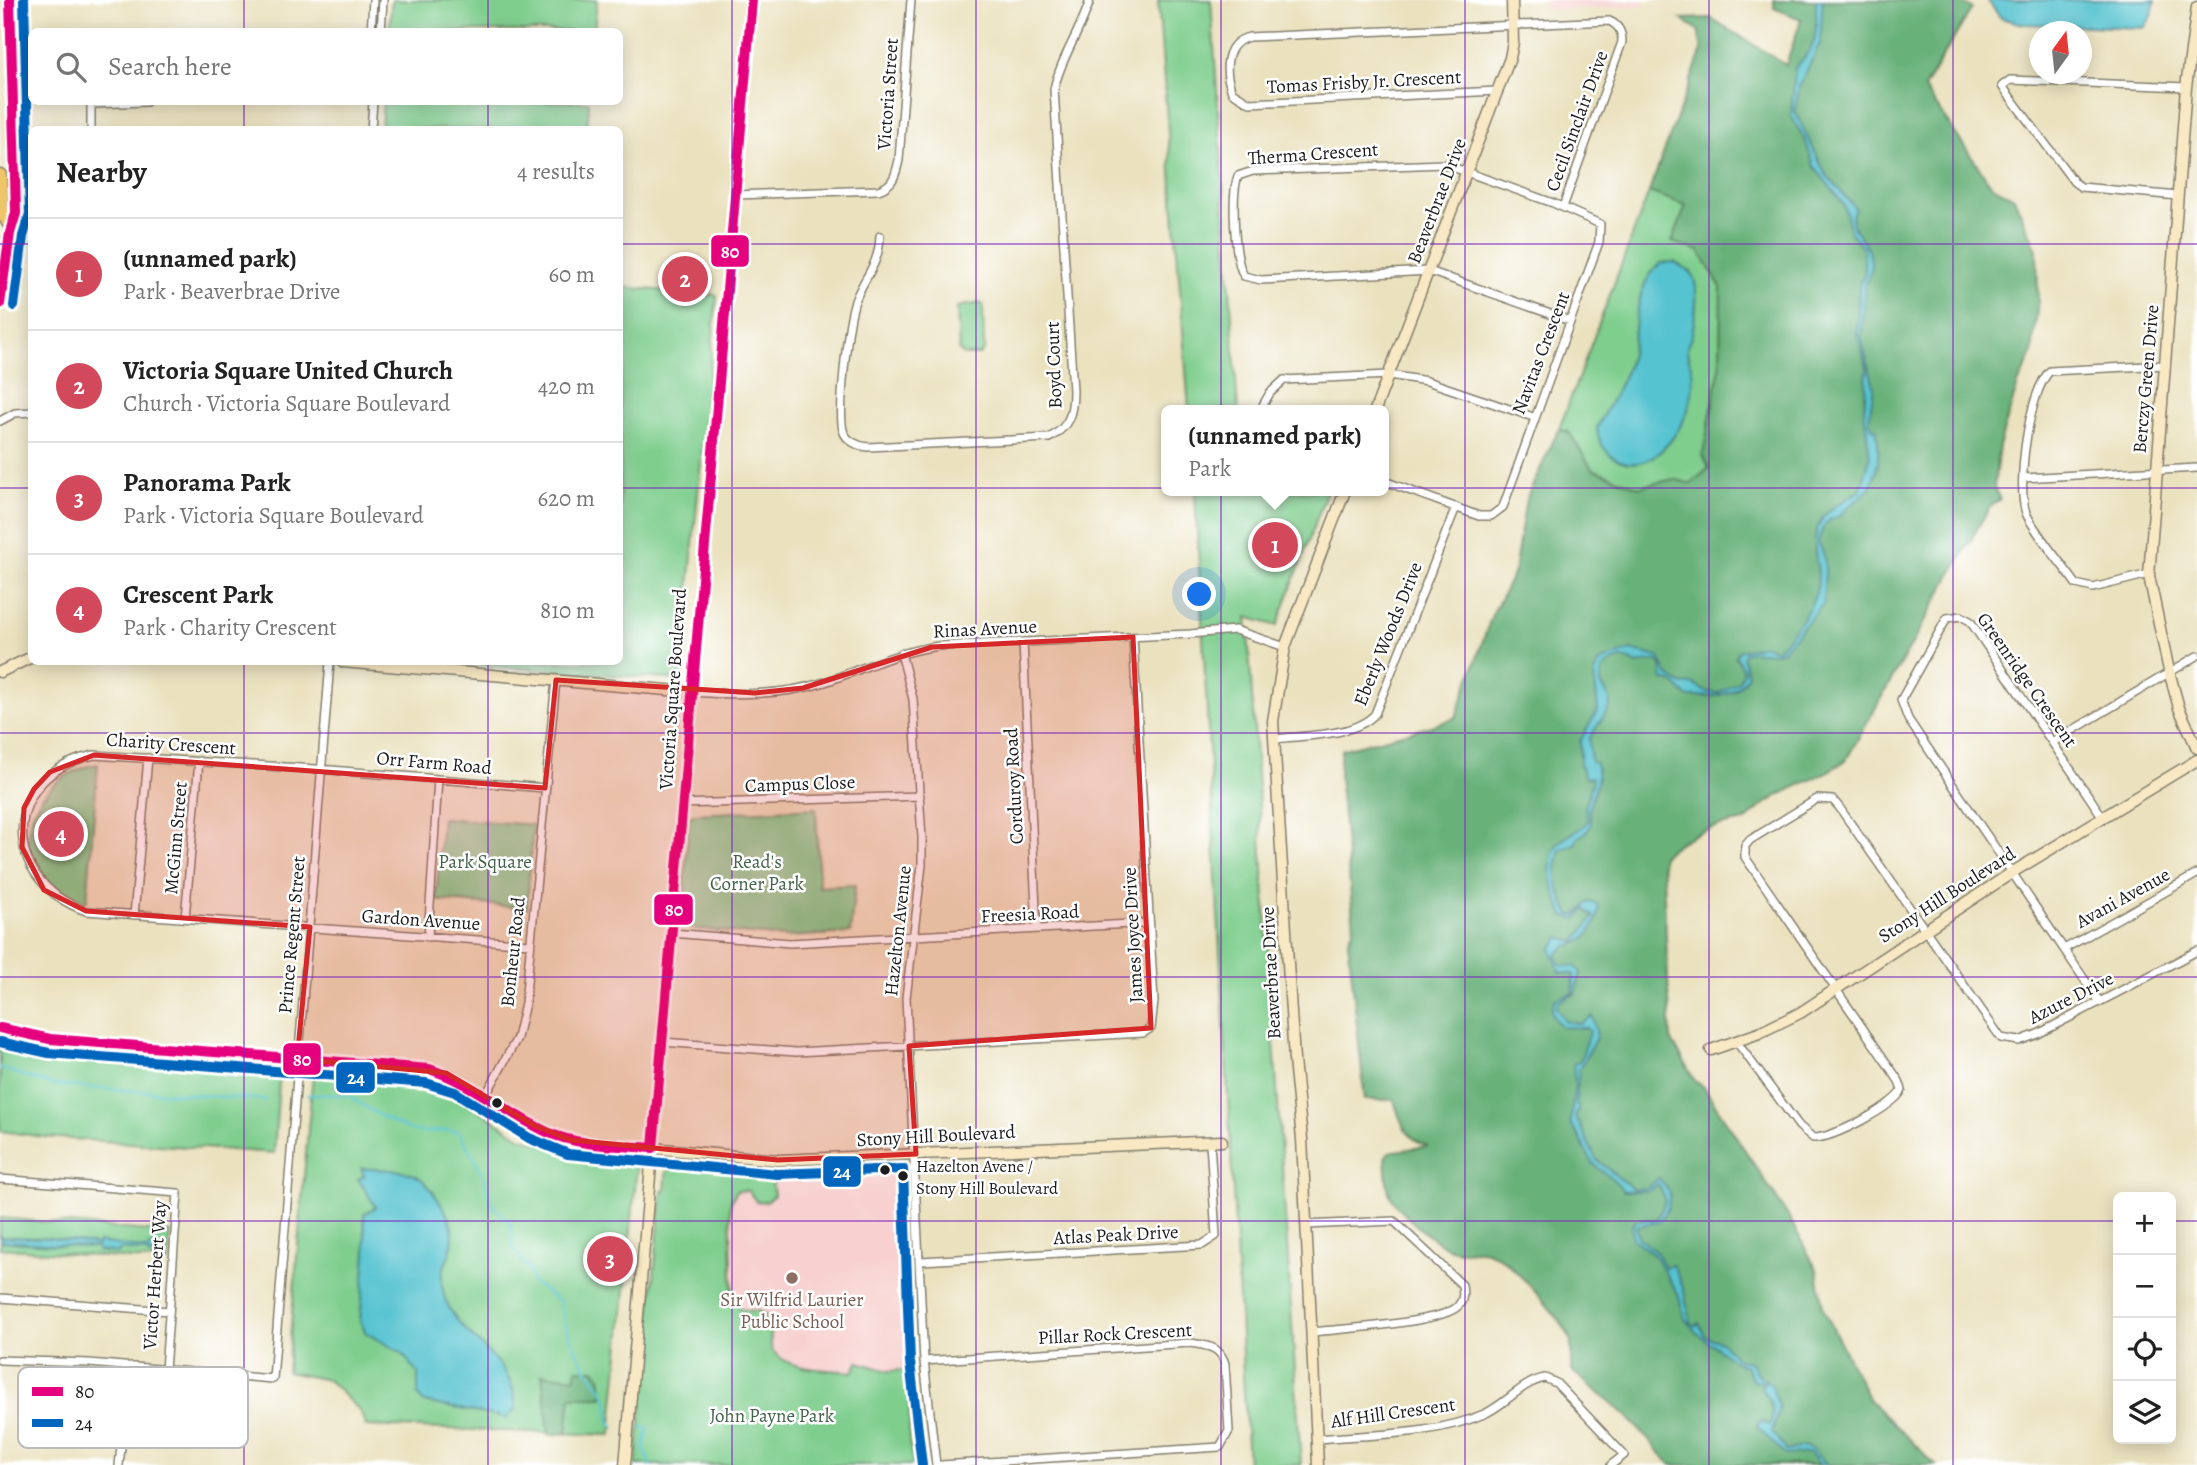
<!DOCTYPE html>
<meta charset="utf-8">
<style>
body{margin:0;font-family:Alegreya,serif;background:#f6f6f6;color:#222}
.controls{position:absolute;right:21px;bottom:21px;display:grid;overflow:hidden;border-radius:10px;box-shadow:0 4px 18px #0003}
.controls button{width:63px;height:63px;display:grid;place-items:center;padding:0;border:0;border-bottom:2px solid #e0e0e0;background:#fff;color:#222;font:35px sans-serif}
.compass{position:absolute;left:2029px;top:21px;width:63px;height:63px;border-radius:50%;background:#fff;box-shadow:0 4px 18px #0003;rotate:15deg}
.you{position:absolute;left:1200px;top:595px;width:24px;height:24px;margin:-18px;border:5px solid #fff;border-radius:50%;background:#1a73e8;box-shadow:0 0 0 10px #1a73e833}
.badge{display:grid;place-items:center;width:46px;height:46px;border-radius:50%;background:#d1495b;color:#fff;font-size:23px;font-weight:700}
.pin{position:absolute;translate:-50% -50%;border:4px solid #fff;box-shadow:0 2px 7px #0006}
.popup{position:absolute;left:1161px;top:405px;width:228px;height:91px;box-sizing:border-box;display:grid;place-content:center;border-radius:10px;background:#fff;filter:drop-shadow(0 2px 5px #0005);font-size:23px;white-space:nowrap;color:#767676}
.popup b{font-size:26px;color:#222}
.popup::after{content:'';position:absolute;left:50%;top:100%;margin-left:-14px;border:14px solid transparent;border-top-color:#fff}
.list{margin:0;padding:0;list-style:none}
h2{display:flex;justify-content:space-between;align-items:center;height:91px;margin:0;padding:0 28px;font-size:30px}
h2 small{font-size:23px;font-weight:400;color:#767676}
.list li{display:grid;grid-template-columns:46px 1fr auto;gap:21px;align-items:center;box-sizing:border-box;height:112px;padding:0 28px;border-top:2px solid #e0e0e0}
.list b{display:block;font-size:26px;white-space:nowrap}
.list p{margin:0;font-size:23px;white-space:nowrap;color:#767676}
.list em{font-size:23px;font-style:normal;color:#767676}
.icon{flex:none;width:38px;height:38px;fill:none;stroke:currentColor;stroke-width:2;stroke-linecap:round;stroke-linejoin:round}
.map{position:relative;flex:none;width:2197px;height:1465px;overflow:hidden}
.search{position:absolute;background:#fff;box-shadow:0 4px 18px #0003;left:28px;top:28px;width:595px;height:77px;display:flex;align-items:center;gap:18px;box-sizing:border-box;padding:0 24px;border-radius:10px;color:#767676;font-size:26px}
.panel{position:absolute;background:#fff;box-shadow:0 4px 18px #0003;left:28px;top:126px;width:595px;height:539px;border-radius:10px}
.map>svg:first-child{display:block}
.built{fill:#f7d0cf}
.green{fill:#7fce8e;stroke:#4e7555;stroke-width:2}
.forest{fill:#67b179;stroke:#42664a;stroke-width:2}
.water{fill:#57c3d0;stroke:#3a7076;stroke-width:2}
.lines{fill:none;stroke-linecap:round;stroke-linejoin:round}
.stream{stroke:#57c3d0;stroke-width:2.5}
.street-casing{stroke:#837e6d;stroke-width:10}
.secondary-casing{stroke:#837e6d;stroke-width:13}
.primary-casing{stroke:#837e6d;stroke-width:15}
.street{stroke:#fff;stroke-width:7}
.secondary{stroke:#f8e8c3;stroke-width:10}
.primary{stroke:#eec569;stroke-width:12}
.bus-1-casing{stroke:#fff;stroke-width:16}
.bus-2-casing{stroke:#fff;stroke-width:16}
.bus-1{stroke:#e5007d;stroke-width:10}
.bus-2{stroke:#0065bd;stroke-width:10}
.marked{fill:#d62828;fill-opacity:0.2;stroke:#d62828;stroke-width:5;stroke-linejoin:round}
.grid{fill:none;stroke:#7b2cbf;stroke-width:2;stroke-opacity:0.55}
.bus-dot{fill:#1c1c1c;stroke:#fff;stroke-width:2.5}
.education-dot{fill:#8d6e63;stroke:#fff;stroke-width:2.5}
.labels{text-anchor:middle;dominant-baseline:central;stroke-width:5;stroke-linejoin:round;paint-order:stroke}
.bus-label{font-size:17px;fill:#1c1c1c;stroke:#fff;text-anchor:start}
.street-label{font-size:19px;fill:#1c1c1c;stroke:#fff}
.park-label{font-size:19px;fill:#44634a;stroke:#fff}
.education-label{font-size:19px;fill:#785e54;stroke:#fff}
.key{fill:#fff;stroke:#bbb;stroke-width:2}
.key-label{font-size:19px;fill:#1c1c1c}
.line-badge{stroke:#fff;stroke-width:2.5}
.badge-label{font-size:19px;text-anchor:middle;font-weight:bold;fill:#fff}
</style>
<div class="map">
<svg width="2197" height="1465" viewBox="0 0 2197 1465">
<rect width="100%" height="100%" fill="#fff"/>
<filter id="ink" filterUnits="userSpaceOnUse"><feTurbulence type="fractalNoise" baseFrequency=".0143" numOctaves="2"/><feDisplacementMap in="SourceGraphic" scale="14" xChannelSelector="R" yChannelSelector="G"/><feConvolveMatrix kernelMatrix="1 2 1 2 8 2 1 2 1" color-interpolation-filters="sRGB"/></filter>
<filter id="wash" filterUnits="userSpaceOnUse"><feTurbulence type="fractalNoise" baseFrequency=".00686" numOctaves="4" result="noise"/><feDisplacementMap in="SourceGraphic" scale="28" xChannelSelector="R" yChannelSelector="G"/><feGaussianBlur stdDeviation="1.57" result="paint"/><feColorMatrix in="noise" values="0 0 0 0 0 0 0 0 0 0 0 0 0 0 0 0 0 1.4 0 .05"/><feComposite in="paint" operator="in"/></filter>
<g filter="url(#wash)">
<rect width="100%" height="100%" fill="#eae1be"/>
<path class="built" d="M1544,0H1643L1642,6L1544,10Z
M902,1170L910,1381L673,1360L683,1196L759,1177Z"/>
<path class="green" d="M392,0H597L594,31H389Z
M1158,0H1211L1238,410H1189Z
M383,102H589L587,129H381Z
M1649,192L1686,205L1699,251L1721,287L1720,367L1703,455L1709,468L1691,484L1674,479L1639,487L1592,469L1569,433L1559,429Z
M620,287L717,295L680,680L434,662H620Z
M980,303L983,305L984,350L980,355H964L959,351L957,307Z
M1195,491H1327L1277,626L1247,617L1301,1465H1248Z
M98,764L87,901C2,885 12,781 98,764Z
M816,808L819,887L855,885L850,933L786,937L693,929L682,924L689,817L696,814Z
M442,818L533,825L527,908L436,900Z
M0,1040L47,1050L280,1069L274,1153L44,1137L0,1131Z
M313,1073L412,1078L443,1087L522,1138L565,1150L631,1159L637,1167L611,1435L366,1426L360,1411L328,1380L287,1372Z
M684,1162L766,1168L771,1172L774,1195L767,1202L756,1201L748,1191L737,1190L730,1204L733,1300L741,1309C747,1311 751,1310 757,1311C776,1314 768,1338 772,1350C789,1372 827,1369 853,1372L858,1362L888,1371L910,1370L909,1441L914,1465H636L662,1191H665L667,1168Z
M0,1218L170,1233L168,1262L0,1248Z"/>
<path class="forest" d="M1774,0H1958L1972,8L1924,88L1991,185L2014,198L2037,250L2038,302L2032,354L2018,384L1999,446L1994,487L2000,499L1989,508L1846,760C1814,784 1772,790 1746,821C1713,826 1687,833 1662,856L1671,1039L1695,1081L1703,1086L1790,1219L1817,1270L1823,1308L1869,1400L1936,1465H1671L1627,1416L1572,1371C1569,1360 1573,1350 1570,1339C1565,1322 1516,1269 1500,1258C1477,1243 1474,1254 1454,1250C1438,1247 1396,1210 1390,1195C1386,1185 1386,1169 1385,1158L1389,1152L1428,1146C1405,1138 1400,1121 1394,1100H1365L1348,941L1354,928L1339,775L1341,750C1358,745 1450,723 1456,717L1492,615L1514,572L1526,499L1559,429L1569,432L1592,469L1639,487L1674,479L1691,484L1709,468L1703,455L1720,367L1721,287L1699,251L1672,242L1686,205L1649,192L1702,50L1698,30L1681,19L1711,18L1786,65L1801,19L1774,8Z
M577,1369H595L600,1377L603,1397H571L567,1433L549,1435L542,1374L575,1378Z"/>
<path class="water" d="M1816,0H1823L1820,43L1799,87L1795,111L1825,173L1855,208L1852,216L1854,228L1869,250L1871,261V271L1865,284L1861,336L1874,387L1869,420L1872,428H1876C1880,451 1881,480 1861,497C1853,504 1847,506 1841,516C1824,520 1823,526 1818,542C1831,563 1822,581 1824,603L1781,652C1769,656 1757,648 1744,653L1742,657L1748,674C1737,698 1710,697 1688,697L1674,683L1663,680L1661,666L1657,660L1637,664C1626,655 1611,659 1602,670L1601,684L1610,699L1609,708L1589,739L1591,762L1596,763C1601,784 1594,787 1590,805C1587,820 1600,825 1577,838L1576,843L1560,850C1551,872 1559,895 1570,915H1576L1589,902L1597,904L1599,909C1596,929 1585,944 1566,946L1556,955L1561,965L1575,966L1581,972L1575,994L1558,1002L1556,1008L1566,1021L1580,1024L1593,1016L1597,1036L1579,1070L1576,1103L1579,1110L1575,1116L1596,1159L1633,1189L1647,1188L1659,1178L1670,1193L1668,1208L1659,1222L1636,1226L1639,1238L1657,1253L1665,1267L1673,1265L1683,1287L1691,1322L1695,1326L1699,1323L1705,1336L1723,1343L1738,1360L1751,1362L1757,1374L1772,1385L1779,1409L1772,1432L1787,1451L1803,1446L1811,1449L1828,1465H1820L1810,1453L1785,1455L1757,1427L1760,1421L1770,1425C1776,1408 1769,1400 1761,1388L1764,1382L1753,1381L1746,1366L1736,1363L1696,1332L1685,1319L1678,1294L1654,1255L1633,1239L1632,1226L1635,1220L1656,1219C1667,1202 1667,1200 1658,1184L1648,1191H1623C1616,1178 1603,1174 1593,1163C1587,1156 1579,1134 1570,1123L1575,1085L1573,1064L1580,1061L1590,1032L1587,1028L1562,1027C1552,1017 1549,1012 1555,999L1573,993L1574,974L1560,972L1551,949L1560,937L1575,942L1594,917L1585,909L1576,919L1564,916C1555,894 1540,860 1561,841C1570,833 1580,832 1588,821L1585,806L1593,780L1592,777L1585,778L1580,765V741L1598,710L1594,675L1599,662L1630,650L1659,657L1667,675L1683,685L1694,684L1706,692L1719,693L1739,681L1744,671L1736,657L1738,651L1765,645L1777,650C1792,632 1809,614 1816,592C1819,583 1818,568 1816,560C1810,518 1827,510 1860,491L1870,457L1864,412L1867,369L1857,333L1859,285L1865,273L1863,248L1851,232L1844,205L1814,166L1805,140L1791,116L1795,68C1821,41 1815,35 1816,0Z
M1987,0H2155L2152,16L2144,28L2023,24L2001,18Z
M1674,262L1691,272C1700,285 1695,318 1692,334C1691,339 1687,344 1687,349C1687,356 1691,363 1692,370C1694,383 1692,400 1687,412C1680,430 1667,449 1651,458C1626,472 1599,455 1597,428C1608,404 1626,379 1631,354C1638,322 1634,285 1661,263Z
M361,1168C382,1171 410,1166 426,1183C436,1195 453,1219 453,1235C454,1260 433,1266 446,1301C461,1340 519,1361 515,1410L506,1418L423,1402L418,1396V1373L402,1353L366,1333L360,1321L366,1253L364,1214L376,1207L358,1179L364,1176Z
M0,1234L1,1237L52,1238L97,1245L98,1242L148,1249L149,1246L158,1247L157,1256L148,1255V1252L120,1249L119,1253L97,1251V1248L0,1241Z"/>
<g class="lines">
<path class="stream" d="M0,1068L52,1085L266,1100
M307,1095H349C361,1106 404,1131 421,1132C434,1132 446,1129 459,1132L485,1178L490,1202L511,1224L513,1248L530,1271L532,1282L560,1302C564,1323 574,1351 586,1368C600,1387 611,1395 609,1422L615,1427
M641,1427L648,1428L644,1448L650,1465"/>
</g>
</g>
<g filter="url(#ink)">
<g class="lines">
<defs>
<path id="street" d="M371,32L373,0
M381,32L383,0
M1497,91L1250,103L1232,92C1224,71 1224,43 1249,37L1609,21C1619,25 1622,32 1622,42L1563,207
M91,102V130
M91,104L146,102
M371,130L373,102
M733,195L878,190C894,186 896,173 899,160L911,0
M2178,196L2081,187L2074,182L2002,86L2010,80L2186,87
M880,236C879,266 865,275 855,301C848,320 838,410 843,430C846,441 858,446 868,447L1049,438C1069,427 1073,414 1073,391L1054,89C1061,57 1081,31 1090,0
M1263,405L1270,393L1284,380L1389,375L1427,381L1533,417
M0,421L15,413L32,412
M2023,478L2197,468
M1384,481L1479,516H1491L1503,507L1599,242L1600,224L1553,203L1444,164L1253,171L1238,176C1231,194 1234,260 1244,276L1261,280L1429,271L1570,321
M2149,574L2093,588L2076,584C2063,565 2034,532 2026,513C2016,485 2029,390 2050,371L2166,365
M1023,642L1037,929
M901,653L913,699L922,838V865L906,998L924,1361L936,1465
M691,692C735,695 783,696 825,682C863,669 898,651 939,646L1190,634L1235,630L1285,647
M1274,739C1303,735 1354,737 1375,714L1456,507
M2053,742L2197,656
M682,804L920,796
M134,915L148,758
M185,918L199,761
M672,933L790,943L1148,923
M428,937L438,779
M530,944L86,911C0,881 0,775 94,755L331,770L545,788
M2064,949L2197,874
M2099,1001L1908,719L1901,700L1947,618L1961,616L1970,621L2102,816
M0,1028L50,1039L429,1069C474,1080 505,1113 547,1132C578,1147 619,1144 653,1148
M1736,1041L1799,1126L1813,1138C1832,1139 1893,1107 1902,1090L1899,1081L1745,857V846L1750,840L1817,799L1833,800L1839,807L2001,1038L2019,1041L2038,1034L2197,951
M662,1042L796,1052L1143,1033L1151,1028L1154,1001L1133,637
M486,1095L517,1038L525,1003L556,680
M0,1179L178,1193L165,1370
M1306,1225L1394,1221L1462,1285C1463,1293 1464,1300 1458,1306C1443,1323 1339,1329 1312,1332
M921,1261L1202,1245L1216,1236L1210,1142
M0,1298L169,1311
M0,1360L89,1363L273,1379L330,662
M924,1361L1190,1343C1208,1346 1220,1346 1225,1364L1229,1431L1220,1447L941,1465
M1317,1439C1371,1434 1433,1436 1484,1414C1505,1405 1522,1382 1545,1378L1556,1383L1624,1455L1611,1465
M119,1465L130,1366"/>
<path id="secondary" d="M2197,7L2186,87L2149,576L2169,671L2179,708L2197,748
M1375,410L1510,58L1513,42L1512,0
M342,662L690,692
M0,672L32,657
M1711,1050L1759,1033L1800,1013L2013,872L2197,760
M653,1148L778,1160L1222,1141
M625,1465L752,0
M1318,1465L1302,1139L1294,1060L1273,721L1285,647L1345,491"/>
<path id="primary" d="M0,175L2,212L10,226
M0,304C6,276 5,236 16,213L10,0"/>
</defs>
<use href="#street" class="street-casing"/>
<use href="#secondary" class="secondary-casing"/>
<use href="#primary" class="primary-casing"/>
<use href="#street" class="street"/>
<use href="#secondary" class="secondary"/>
<use href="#primary" class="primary"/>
<defs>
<path id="bus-1" d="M0,304L10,233L16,213L10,0
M0,1028L50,1039L429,1069C473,1083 506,1113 547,1132C580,1147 618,1145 653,1148L752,0"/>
<path id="bus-2" d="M14,306L23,236L30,214L24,0
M0,1042L49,1053L426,1083L455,1092L529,1138L568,1154L777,1174L903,1169L910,1362L922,1465"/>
</defs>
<use href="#bus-1" class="bus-1-casing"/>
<use href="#bus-2" class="bus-2-casing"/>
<use href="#bus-1" class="bus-1"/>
<use href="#bus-2" class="bus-2"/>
</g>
</g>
<path class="marked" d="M1133,637L1151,1028L909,1046L916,1154L778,1160L571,1140L535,1126L446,1073L297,1059L310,927L86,911L44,890L22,847L24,808L34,789L50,772L94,755L545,788L556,680L755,693L803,688L932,647Z"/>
<path class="grid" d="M244,0V32M488,0V32M732,0V1465M976,0V1465M1221,0V1465M1465,0V1465M1709,0V1465M1953,0V1465M244,102V130M488,102V130M0,244H32M620,244H2197M0,488H32M620,488H2197M244,662V1465M488,662V1465M0,733H2197M0,977H2197M0,1221H2118M2171,1221H2197"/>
<g class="bus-dot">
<circle cx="497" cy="1103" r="6"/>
<circle cx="885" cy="1170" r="6"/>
<circle cx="903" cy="1176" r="6"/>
</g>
<circle class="education-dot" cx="792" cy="1278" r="7"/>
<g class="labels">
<g class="bus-label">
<text x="916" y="1166">Hazelton Avene /<tspan x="916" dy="22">Stony Hill Boulevard</tspan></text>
</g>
<g class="street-label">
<text transform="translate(1364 82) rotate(-3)">Tomas Frisby Jr. Crescent</text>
<text transform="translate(888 94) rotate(-86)">Victoria Street</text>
<text transform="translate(1577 121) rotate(-70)">Cecil Sinclair Drive</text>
<text transform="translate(1313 154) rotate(-4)">Therma Crescent</text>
<text transform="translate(1437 201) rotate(-69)">Beaverbrae Drive</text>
<text transform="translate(1541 353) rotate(-69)">Navitas Crescent</text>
<text transform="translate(1054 365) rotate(-92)">Boyd Court</text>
<text transform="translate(2146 379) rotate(-85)">Berczy Green Drive</text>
<text transform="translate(985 629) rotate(-3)">Rinas Avenue</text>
<text transform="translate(1388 634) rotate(-68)">Eberly Woods Drive</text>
<text transform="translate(2027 680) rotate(55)">Greenridge Crescent</text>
<text transform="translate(673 689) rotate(-86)">Victoria Square Boulevard</text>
<text transform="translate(171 744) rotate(4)">Charity Crescent</text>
<text transform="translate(434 763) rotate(5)">Orr Farm Road</text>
<text transform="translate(800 784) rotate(-2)">Campus Close</text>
<text transform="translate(1014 786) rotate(-93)">Corduroy Road</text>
<text transform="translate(176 838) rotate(-85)">McGinn Street</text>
<text transform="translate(1947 895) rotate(-33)">Stony Hill Boulevard</text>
<text transform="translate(2123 898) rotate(-29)">Avani Avenue</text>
<text transform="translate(1030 914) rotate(-3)">Freesia Road</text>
<text transform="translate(421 920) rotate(4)">Gardon Avenue</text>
<text transform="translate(898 931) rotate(-84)">Hazelton Avenue</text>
<text transform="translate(292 935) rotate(-85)">Prince Regent Street</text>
<text transform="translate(1133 935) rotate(-93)">James Joyce Drive</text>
<text transform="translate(513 952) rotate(-84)">Bonheur Road</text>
<text transform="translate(1271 973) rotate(-93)">Beaverbrae Drive</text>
<text transform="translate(2071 998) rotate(-27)">Azure Drive</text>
<text transform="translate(936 1136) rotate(-3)">Stony Hill Boulevard</text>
<text transform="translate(1116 1235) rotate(-3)">Atlas Peak Drive</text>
<text transform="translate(155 1275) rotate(-86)">Victor Herbert Way</text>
<text transform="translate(1115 1334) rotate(-3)">Pillar Rock Crescent</text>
<text transform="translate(1393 1413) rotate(-8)">Alf Hill Crescent</text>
</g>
<g class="park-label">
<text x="485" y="862">Park Square</text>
<text x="757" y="862">Read's<tspan x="757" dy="22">Corner Park</tspan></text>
<text x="772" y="1416">John Payne Park</text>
</g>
<g class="education-label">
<text x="792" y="1300">Sir Wilfrid Laurier<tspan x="792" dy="22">Public School</tspan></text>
</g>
</g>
<rect x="18" y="1367" width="230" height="81" rx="10" class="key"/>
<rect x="32" y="1387" width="31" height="9" fill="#e5007d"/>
<rect x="32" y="1419" width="31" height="8" fill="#0065bd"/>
<g class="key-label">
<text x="75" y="1398">80</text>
<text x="75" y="1430">24</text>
</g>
<g class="line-badge">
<rect x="710" y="234" width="40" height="34" rx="7" fill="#e5007d"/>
<rect x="653" y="893" width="41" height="33" rx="7" fill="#e5007d"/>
<rect x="282" y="1042" width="40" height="34" rx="7" fill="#e5007d"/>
<rect x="335" y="1061" width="41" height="33" rx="7" fill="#0065bd"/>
<rect x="822" y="1155" width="40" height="33" rx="7" fill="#0065bd"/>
</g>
<g class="badge-label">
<text x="730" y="258">80</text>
<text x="674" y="916">80</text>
<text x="302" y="1066">80</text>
<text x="356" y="1084">24</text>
<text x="842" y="1178">24</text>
</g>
</svg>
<div class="controls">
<button>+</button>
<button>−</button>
<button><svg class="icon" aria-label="locate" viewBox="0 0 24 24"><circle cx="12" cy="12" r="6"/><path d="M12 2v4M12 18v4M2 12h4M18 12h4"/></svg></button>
<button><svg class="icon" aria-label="layers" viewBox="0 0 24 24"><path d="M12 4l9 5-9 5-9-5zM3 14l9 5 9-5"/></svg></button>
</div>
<svg class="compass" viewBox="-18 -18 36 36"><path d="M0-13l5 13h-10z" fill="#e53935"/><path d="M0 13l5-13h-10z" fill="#767676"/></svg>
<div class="you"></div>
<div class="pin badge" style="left:1275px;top:545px">1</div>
<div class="popup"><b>(unnamed park)</b>Park</div>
<div class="pin badge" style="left:685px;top:279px">2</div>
<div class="pin badge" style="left:610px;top:1259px">3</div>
<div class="pin badge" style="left:61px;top:834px">4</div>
<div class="search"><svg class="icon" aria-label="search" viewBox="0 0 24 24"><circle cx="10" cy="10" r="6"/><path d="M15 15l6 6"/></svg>Search here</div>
<section class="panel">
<h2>Nearby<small>4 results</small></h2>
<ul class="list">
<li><span class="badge">1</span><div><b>(unnamed park)</b><p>Park · Beaverbrae Drive</p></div><em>60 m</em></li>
<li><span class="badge">2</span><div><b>Victoria Square United Church</b><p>Church · Victoria Square Boulevard</p></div><em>420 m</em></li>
<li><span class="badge">3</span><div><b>Panorama Park</b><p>Park · Victoria Square Boulevard</p></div><em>620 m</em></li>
<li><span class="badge">4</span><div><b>Crescent Park</b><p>Park · Charity Crescent</p></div><em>810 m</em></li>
</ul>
</section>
</div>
